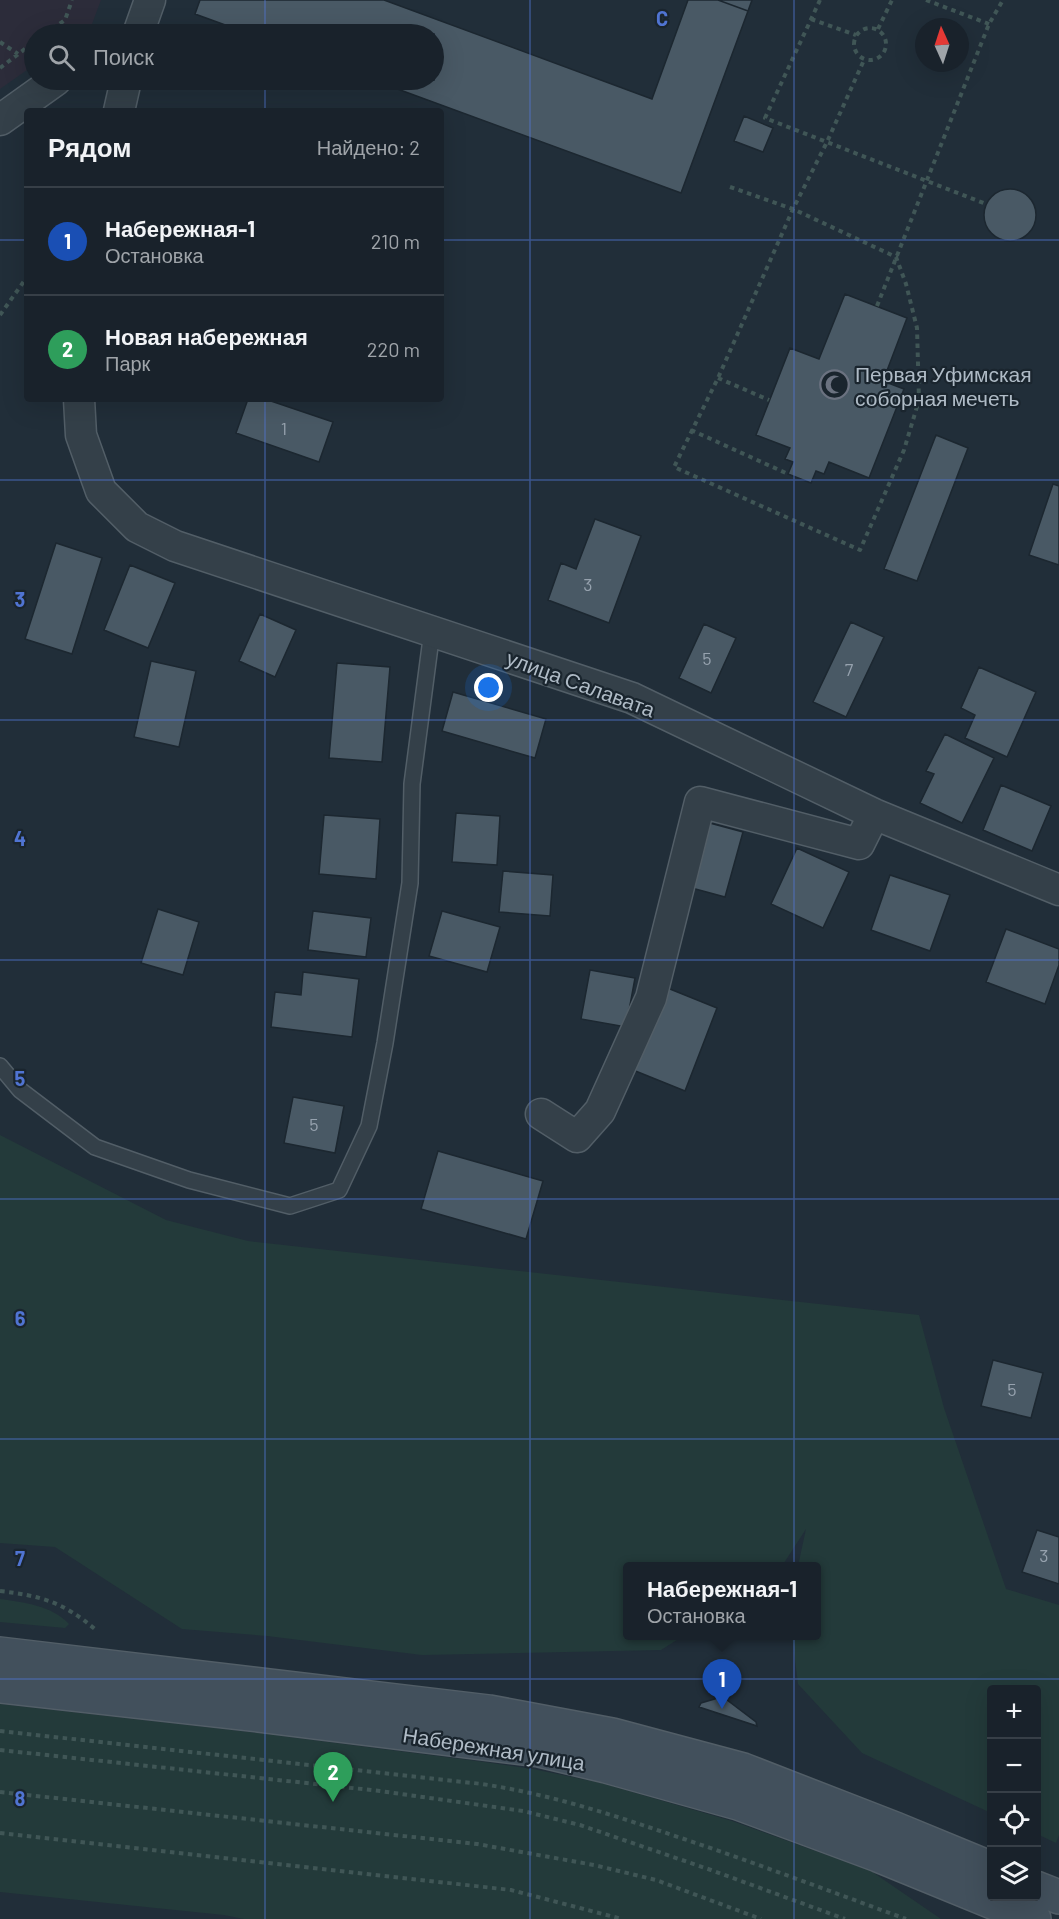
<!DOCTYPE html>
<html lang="ru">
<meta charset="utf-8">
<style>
body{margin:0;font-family:Barlow,sans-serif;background:#222a33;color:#f1f3f6}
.controls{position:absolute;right:18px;bottom:18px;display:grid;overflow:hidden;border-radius:6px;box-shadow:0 6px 24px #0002}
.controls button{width:54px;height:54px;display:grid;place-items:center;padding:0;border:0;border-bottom:2px solid #373f47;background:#19222b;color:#f1f3f6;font:30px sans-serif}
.compass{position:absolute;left:915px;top:18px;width:54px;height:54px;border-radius:50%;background:#19222b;box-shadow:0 6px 24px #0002;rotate:357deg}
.you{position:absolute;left:489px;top:688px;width:21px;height:21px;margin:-15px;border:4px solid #fff;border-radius:50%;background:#1a73e8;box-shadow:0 0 0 9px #1a73e833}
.badge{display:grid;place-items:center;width:39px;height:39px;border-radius:50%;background:#b45309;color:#fff;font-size:20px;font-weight:700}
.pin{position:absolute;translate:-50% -50px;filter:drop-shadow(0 2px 3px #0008)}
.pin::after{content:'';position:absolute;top:32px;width:21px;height:18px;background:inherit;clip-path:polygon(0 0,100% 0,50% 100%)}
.popup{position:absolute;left:623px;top:1562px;width:198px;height:78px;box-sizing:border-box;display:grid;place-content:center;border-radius:6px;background:#19222b;filter:drop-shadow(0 2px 4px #0005);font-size:20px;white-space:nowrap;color:#9fa4a9}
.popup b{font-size:22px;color:#f1f3f6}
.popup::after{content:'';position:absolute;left:50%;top:100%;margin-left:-12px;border:12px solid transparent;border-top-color:#19222b}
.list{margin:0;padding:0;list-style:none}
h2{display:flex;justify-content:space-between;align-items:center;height:78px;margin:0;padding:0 24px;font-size:26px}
h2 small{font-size:20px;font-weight:400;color:#9fa4a9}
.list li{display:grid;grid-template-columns:39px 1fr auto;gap:18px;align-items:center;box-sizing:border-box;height:108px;padding:0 24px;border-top:2px solid #373f47}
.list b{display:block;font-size:22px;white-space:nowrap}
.list p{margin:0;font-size:20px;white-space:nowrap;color:#9fa4a9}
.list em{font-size:20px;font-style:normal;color:#9fa4a9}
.icon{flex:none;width:33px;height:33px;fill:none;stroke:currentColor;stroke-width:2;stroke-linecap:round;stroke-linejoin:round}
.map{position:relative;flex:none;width:1059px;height:1919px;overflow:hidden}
.search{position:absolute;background:#19222b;box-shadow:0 6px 24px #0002;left:24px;top:24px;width:420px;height:66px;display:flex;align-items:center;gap:15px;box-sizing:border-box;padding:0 21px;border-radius:33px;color:#9fa4a9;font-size:22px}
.panel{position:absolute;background:#19222b;box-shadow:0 6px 24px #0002;left:24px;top:108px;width:420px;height:294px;border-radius:6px}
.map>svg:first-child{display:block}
.medical{fill:#2c2c3a}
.green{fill:#233a3a}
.building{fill:#495965;stroke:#1c2730;stroke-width:1.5}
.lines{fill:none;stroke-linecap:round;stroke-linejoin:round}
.lane-casing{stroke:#525e67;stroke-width:18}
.street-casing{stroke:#525e67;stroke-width:33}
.secondary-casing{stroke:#525e67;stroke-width:36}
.path{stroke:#405656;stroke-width:4;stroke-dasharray:4.5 4.5;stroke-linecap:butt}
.lane{stroke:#344049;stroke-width:15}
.street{stroke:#344049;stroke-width:30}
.secondary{stroke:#42505c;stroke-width:33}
.grid{fill:none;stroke:#5074d2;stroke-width:1.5;stroke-opacity:0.55}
.labels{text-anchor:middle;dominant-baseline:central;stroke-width:4.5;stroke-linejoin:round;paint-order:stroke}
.number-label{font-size:18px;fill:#96a2ae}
.poi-label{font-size:21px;fill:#afbbc6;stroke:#1a252e;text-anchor:start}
.street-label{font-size:21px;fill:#afbbc6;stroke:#1a252e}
.grid-label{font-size:20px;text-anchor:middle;font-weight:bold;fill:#5074d2;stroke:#1a252e;stroke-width:4.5;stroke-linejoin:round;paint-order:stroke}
</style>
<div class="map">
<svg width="1059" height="1919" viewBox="0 0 1059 1919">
<rect width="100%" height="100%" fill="#212e39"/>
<path class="medical" d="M0,0H101L92,24L78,34H34V65L0,89Z"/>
<path class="green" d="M0,1135L166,1220L248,1241L919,1315L944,1408L1006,1589L1059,1605V1835L1056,1843L1037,1834L1036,1690H992L991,1813L862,1753L798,1684L792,1636H816V1566H798L806,1529L782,1566H628V1636H683L661,1650L422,1655L267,1636L182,1629L55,1547L0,1543Z
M0,1599C23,1602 53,1606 69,1624L65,1628L0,1622Z
M0,1704L258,1733L484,1762L533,1769L601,1783L732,1821L871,1871L941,1919H244L224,1915L0,1892Z"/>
<path class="building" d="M200,0H384L652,99L688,0H718L748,11L681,193L373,80H434V34H250L195,14Z
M718,0H752L748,11Z
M744,116L773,128L763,152L734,141Z
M984 215a26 26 0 1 1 52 0a26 26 0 1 1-52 0Z
M845,294L907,318L883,381L904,389L869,478L829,462L824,474L816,471L811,483L788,474L793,462L785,459L790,448L756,435L790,348L819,359Z
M248,399H265L333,422L319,462L236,433Z
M936,435L968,448L917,581L884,569Z
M1053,484L1059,486V565L1029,555Z
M595,519L641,536L609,623L548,600L561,563L576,569Z
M56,543L102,558L72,654L25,639Z
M130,565L175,583L148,648L104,630Z
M260,614L296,630L275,677L239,661Z
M851,622L884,637L846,717L813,702Z
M704,624L736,638L711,693L679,678Z
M151,661L196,671L179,747L134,737Z
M337,663L390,667L382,762L329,758Z
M979,667L1036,692L1007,757L965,738L975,715L961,708Z
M453,692L546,719L535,758L442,731Z
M945,734L994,758L962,823L920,803L934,774L926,771Z
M1001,785L1051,806L1032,851L983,830Z
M456,813L500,816L497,865L452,862Z
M324,815L380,819L376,879L319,874Z
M706,822L743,832L725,897L688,887Z
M797,848L849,872L823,928L771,904Z
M503,871L553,875L550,916L499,912Z
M890,875L950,895L930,951L871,930Z
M158,909L199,922L183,975L141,963Z
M313,911L371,918L366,957L308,950Z
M442,911L500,927L487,972L429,956Z
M1006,929L1059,949V965L1045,1004L986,982Z
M590,970L635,978L626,1027L581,1019Z
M303,972L359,979L352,1037L271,1027L275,992L301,995Z
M665,987L717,1008L685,1091L633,1070Z
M293,1097L344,1106L335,1153L284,1143Z
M438,1151L543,1181L526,1239L421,1209Z
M993,1360L1043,1373L1031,1418L981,1406Z
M1037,1530L1059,1537V1584L1022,1572Z
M718,1698L727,1700L756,1722L757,1726L699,1707L701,1703Z"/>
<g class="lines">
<defs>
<path id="lane" d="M0,1066L20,1090L95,1147L189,1180L290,1206L339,1190L369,1126L385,1043L410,883L412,784L432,631"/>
<path id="street" d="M138,34L150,0
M119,111L126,80
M0,120L56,80
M79,399L81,435L101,491L137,527L175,546L632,698L874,814L1059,890
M541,1114L577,1137L600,1111L651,998L700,802L859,844L874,814"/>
<path id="secondary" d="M0,1654L489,1712L612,1735L743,1770L895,1829L992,1869
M0,1686L259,1715L539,1750L606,1766L738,1803L878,1855L1034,1919
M1036,1888L1059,1897"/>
</defs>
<use href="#lane" class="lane-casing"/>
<use href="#street" class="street-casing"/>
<use href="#secondary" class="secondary-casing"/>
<path class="path" d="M820,0L765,118L986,204
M926,0L989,24
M811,19L856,35
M854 44a16 16 0 1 1 32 0a16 16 0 1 1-32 0Z
M878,29L892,0
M45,34L65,20L72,0
M0,42L18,54
M0,68L34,42
M730,187L793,209L896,257L906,284L917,328L919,400L904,450L860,550L674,467L718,378L793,209L827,142L864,60
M877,306L989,24L1003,0
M0,315L27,277
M718,378L769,400
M691,430L788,474
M0,1591C42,1596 63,1602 96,1630
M0,1731L482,1784C554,1795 616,1816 684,1839C758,1864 832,1892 906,1919
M0,1750L380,1791L523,1811L580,1825L711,1870L845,1919
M0,1792L477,1844L594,1865L656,1880L761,1919
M0,1833L511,1890L622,1919"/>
<use href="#lane" class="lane"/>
<use href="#street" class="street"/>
<use href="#secondary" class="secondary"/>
</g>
<path class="grid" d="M265,0V34M530,0V1919M794,0V1919M265,80V111M0,240H27M441,240H1059M265,399V1919M0,480H1059M0,720H1059M0,960H1059M0,1199H1059M0,1439H1059M0,1679H1059"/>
<defs>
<symbol id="mosque-ring" viewBox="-11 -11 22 22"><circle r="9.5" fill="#1a252e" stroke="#6b7280" stroke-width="1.5"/><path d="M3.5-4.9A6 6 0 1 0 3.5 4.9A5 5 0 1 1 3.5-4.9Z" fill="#6b7280"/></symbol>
</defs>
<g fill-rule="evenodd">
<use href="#mosque-ring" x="818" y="368" width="33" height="33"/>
</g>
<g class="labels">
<g class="number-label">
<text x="284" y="428">1</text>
<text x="588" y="584">3</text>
<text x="707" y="658">5</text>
<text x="849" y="669">7</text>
<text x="314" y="1124">5</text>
<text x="1012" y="1389">5</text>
<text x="1044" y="1555">3</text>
</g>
<g class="poi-label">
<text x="855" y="373">Первая Уфимская<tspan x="855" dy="24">соборная мечеть</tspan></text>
</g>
<g class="street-label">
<text transform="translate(581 683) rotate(20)">улица Салавата</text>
<text transform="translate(494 1748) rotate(9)">Набережная улица</text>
</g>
</g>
<g class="grid-label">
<text x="662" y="26">C</text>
<text x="20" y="607">3</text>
<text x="20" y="846">4</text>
<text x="20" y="1086">5</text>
<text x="20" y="1326">6</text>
<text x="20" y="1566">7</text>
<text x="20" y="1806">8</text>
</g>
</svg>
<div class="controls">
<button>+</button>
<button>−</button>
<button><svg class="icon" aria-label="locate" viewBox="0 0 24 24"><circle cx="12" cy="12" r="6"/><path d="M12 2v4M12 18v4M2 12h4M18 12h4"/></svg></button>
<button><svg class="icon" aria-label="layers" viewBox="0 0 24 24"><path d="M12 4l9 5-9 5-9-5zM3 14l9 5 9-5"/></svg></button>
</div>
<svg class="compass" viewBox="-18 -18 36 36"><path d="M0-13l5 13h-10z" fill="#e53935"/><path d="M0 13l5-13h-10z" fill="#9fa4a9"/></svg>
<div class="you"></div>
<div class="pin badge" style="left:722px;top:1709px;background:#1a4fb4">1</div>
<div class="popup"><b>Набережная-1</b>Остановка</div>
<div class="pin badge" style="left:333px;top:1802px;background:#2e9e5b">2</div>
<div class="search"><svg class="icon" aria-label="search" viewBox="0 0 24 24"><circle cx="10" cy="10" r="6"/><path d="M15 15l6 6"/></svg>Поиск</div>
<section class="panel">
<h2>Рядом<small>Найдено: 2</small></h2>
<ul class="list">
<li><span class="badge" style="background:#1a4fb4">1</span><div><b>Набережная-1</b><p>Остановка</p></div><em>210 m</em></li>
<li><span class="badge" style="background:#2e9e5b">2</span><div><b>Новая набережная</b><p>Парк</p></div><em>220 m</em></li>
</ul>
</section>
</div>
